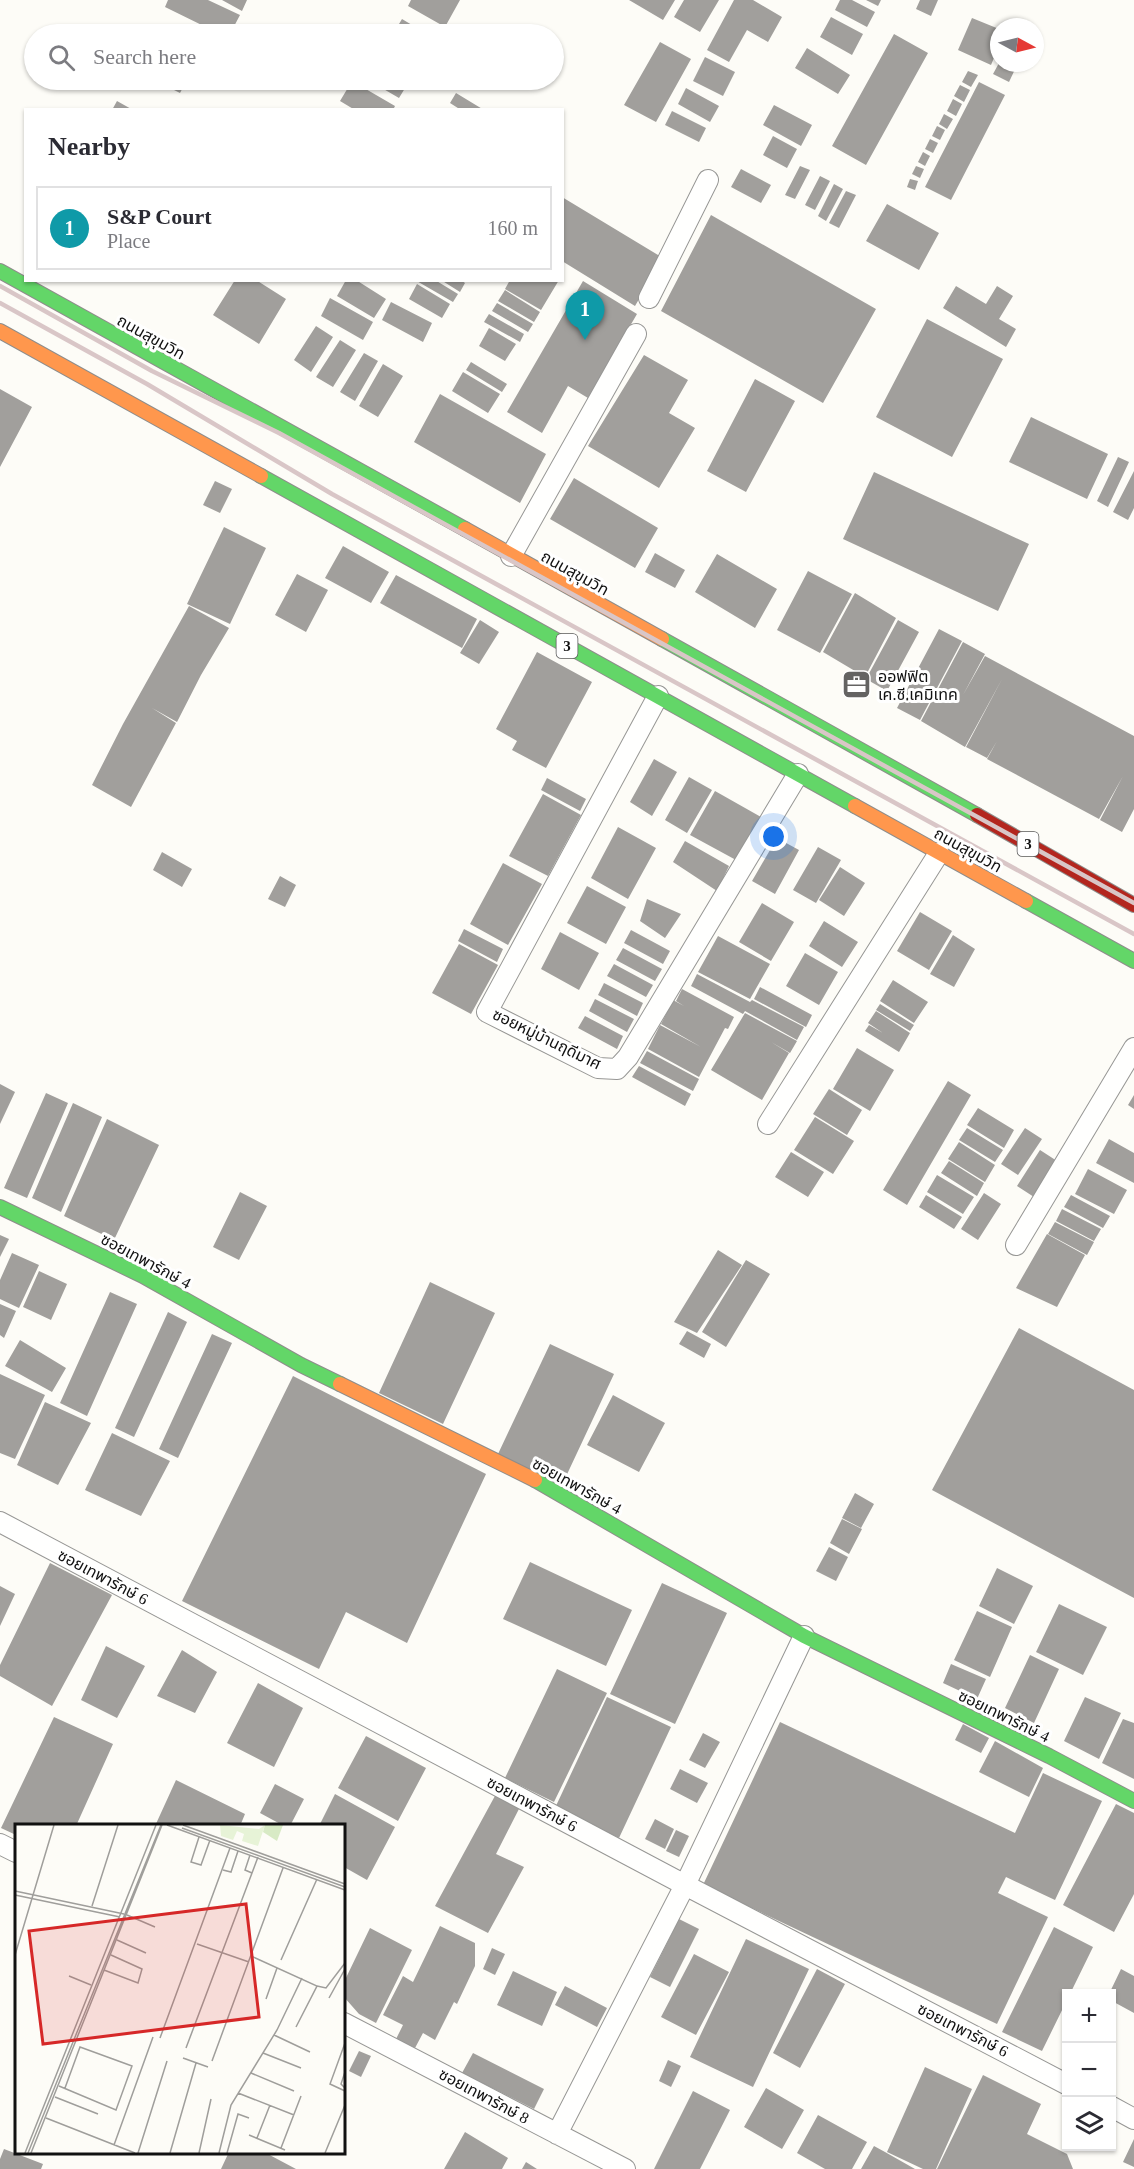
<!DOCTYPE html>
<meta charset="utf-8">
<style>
body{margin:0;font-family:"Times New Roman","Noto Sans Thai",serif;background:#f7f7f7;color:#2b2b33}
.controls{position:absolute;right:18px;bottom:18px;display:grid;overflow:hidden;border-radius:0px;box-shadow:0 2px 4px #0004}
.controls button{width:54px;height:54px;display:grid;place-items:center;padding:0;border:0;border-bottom:2px solid #e1e1e2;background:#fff;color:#2b2b33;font:30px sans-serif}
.compass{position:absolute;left:990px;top:18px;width:54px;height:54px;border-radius:50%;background:#fff;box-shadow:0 2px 4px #0004;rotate:97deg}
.you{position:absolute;left:774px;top:837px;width:21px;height:21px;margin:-15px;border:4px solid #fff;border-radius:50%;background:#1a73e8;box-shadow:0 0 0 9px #1a73e833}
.badge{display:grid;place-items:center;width:39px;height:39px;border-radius:50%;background:#111827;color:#fff;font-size:20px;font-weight:700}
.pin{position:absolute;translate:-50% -50px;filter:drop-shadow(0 2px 3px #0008)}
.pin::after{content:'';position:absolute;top:32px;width:21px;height:18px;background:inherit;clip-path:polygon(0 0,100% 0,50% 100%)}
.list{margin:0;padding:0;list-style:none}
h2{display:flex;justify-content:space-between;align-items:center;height:78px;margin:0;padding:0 24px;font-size:26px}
h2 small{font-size:20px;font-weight:400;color:#7c7c81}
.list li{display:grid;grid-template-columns:39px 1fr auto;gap:18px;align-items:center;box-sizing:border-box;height:84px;margin:0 12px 12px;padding:0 12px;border:2px solid #e1e1e2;border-radius:0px}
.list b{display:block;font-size:22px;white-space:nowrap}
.list p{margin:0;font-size:20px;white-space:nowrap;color:#7c7c81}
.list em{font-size:20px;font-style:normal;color:#7c7c81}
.icon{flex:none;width:33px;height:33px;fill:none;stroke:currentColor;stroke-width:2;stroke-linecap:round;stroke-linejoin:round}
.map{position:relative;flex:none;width:1134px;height:2169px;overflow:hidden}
.search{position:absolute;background:#fff;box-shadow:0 2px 4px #0004;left:24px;top:24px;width:540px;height:66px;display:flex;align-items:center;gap:15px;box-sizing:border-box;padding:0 21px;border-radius:33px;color:#7c7c81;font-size:22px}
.panel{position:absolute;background:#fff;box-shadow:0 2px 4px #0004;left:24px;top:108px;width:540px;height:174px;border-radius:0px}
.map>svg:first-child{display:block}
.building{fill:#a19f9c}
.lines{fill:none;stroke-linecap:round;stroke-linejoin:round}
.street-casing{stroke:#979795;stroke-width:22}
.fast-casing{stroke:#8e8d8b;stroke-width:16}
.slow-casing{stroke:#8e8d8b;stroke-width:16}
.jam-casing{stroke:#8e8d8b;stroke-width:16}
.street{stroke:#fffffe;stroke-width:20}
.fast{stroke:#63d668;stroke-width:14}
.slow{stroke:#ff974d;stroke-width:14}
.jam{stroke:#b3261e;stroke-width:14}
.rail{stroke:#d9c6c7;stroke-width:4.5}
.labels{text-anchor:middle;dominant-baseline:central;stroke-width:6;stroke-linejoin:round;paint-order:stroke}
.shield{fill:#fff;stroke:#585858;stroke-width:1.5}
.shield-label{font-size:15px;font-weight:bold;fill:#111}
.street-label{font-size:16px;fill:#111;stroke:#fff}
.poi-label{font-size:16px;fill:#111;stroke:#fff;text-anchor:start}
.inset-road{fill:none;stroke:#9f9e9b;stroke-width:1.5}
.view{fill:#d62828;fill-opacity:0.15;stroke:#d62828;stroke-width:3}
.inset-edge{fill:none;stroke:#111;stroke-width:3}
</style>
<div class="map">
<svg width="1134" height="2169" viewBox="0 0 1134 2169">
<rect width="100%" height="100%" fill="#fdfcf7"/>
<path class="building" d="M168,0H208L240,15L230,34H220L165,7Z
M222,0H247L242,11Z
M411,0H460L445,27L408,6Z
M629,0H675L663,20Z
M684,0H719L700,32L674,17Z
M734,0H753L782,17L768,42L747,30L729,62L707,50Z
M840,0H852L875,12L867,27L835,10Z
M866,0H881L878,6Z
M920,0H938L931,16L916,9Z
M831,17L863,34L852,55L820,37Z
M972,18L999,29V46L991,65L958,50Z
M402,19L427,34H393Z
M894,34L928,53L866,165L832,146Z
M660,42L691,59L656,122L624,105Z
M807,48L850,75L838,94L795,68Z
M705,57L735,72L723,96L693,81Z
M999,63H1018L1009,82L993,74Z
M968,71L978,75L971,87L962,82Z
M154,80H187L180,93Z
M368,80H410L399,98Z
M352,81L395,106L393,110H355L340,101Z
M979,82L1005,95L951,200L925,187Z
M960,85L970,90L964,102L954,96Z
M686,88L719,106L710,122L678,104Z
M456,93L484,110H461L450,103Z
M953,99L962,104L956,116L947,111Z
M117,101L133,110H112Z
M774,105L812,125L801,146L763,125Z
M672,111L706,128L699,142L665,125Z
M944,114L953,119L947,129L939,124Z
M937,126L945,130L940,140L932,136Z
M773,136L797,149L787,168L763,155Z
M930,139L938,143L933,153L925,149Z
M923,152L930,156L925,166L918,162Z
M800,166L810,170L795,199L785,195Z
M916,166L924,169L920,178L912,174Z
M741,169L771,185L761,203L731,187Z
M820,176L830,181L815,210L805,205Z
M910,179L918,181L915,190L907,187Z
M834,184L843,189L826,221L818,216Z
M846,191L856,195L839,228L829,223Z
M562,197L663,258L635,306L562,261Z
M887,204L939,233L919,270L866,241Z
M711,215L876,309L823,403L661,311Z
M235,280H256L286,299L259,344L213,315Z
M346,280H356L386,299L374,318L337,296Z
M415,280H435L458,294L453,302Z
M441,280H461L465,283L460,292Z
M510,280H559L541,310L505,289Z
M583,281L637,314L588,398L568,386L542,433L507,412Z
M417,284L450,304L442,318L409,299Z
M956,286L986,304L997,286L1013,296L999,319L1016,329L1006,347L943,308Z
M505,290L540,312L534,322L498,301Z
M330,298L373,322L363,340L321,316Z
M391,302L432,323L423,342L382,320Z
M497,303L533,324L528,332L492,311Z
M489,314L524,334L520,342L484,322Z
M927,319L1003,359L952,457L876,417Z
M316,326L333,337L311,372L294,360Z
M489,328L516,344L505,361L479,346Z
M340,340L356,350L333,387L316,377Z
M364,353L378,361L355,401L340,392Z
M644,355L688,380L669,413L695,428L659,488L588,446Z
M471,362L507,384L502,392L466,370Z
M383,364L403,376L378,417L359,406Z
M463,372L500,394L488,413L452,391Z
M755,379L795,401L746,492L707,471Z
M0,389L32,407L0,467Z
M440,394L546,454L520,503L414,442Z
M1031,417L1108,454L1087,499L1009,462Z
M1118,457L1129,462L1108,507L1097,501Z
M1134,471V508L1128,520L1113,512Z
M874,472L1029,544L998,611L843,539Z
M574,478L658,528L635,568L550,519Z
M215,481L232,489L220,513L203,505Z
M224,527L266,548L230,624L187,604Z
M343,546L389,572L371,603L325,578Z
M655,553L685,570L675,588L645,572Z
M717,554L777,589L755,628L695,592Z
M808,571L852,594L820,653L777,630Z
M297,574L328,590L306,632L275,615Z
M396,575L477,619L462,648L380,603Z
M855,593L896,618L865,677L823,652Z
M189,606L229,628L201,675L177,722L152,708L176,723L131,807L92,785L123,724Z
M480,620L499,632L479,664L460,653Z
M898,620L919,632L887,691L866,679Z
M939,629L962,641L920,720L897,708Z
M963,642L985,654L963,695L985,656L1134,736V809L1122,832L1100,820L1123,776L1099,819L987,759L997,741L987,758L966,747L1002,679L965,747L921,721Z
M537,652L592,682L546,768L512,750L517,741L496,729Z
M654,759L677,772L652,816L630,802Z
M689,777L712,790L687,833L665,820Z
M547,778L586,799L580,811L541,790Z
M715,791L761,817L736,860L690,835Z
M543,794L581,815L548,876L509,856Z
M618,827L656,848L628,899L591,878Z
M777,838L799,850L775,894L752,881Z
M685,841L729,866L717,891L673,862Z
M818,847L841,860L816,903L793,890Z
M162,852L192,869L182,887L153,870Z
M503,863L542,884L508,945L470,924Z
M840,867L865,883L844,916L819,900Z
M280,876L296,885L285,907L268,899Z
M587,886L626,907L606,944L567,923Z
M647,899L681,914L665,938L640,921Z
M762,903L794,922L771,961L739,942Z
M920,912L952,931L929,970L897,951Z
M824,921L858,942L842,967L809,946Z
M464,929L503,949L497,962L458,941Z
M631,930L670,951L663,964L624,943Z
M560,932L599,953L579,990L541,969Z
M953,935L975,949L954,987L930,974Z
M718,936L770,964L750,999L698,972Z
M459,944L498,965L471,1014L432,993Z
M623,948L662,969L655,981L616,960Z
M805,953L838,972L819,1005L786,986Z
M614,964L653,985L646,997L607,976Z
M697,974L750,1002L752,1000L804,1027L797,1040L745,1011L743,1014L691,986Z
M893,980L928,1002L914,1023L880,1001Z
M604,983L643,1003L637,1016L598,995Z
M760,987L812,1015L806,1027L754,999Z
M682,989L734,1017L728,1029L725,1028L699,1077L648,1049L660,1025L701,1047L661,1024L673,1000L684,1006L676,1001Z
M595,999L634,1019L627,1032L589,1011Z
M880,1004L914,1025L910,1031L876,1010Z
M876,1011L910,1033L899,1052L865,1031L869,1025L883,1033L868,1023Z
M745,1013L797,1041L790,1053L771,1042L789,1053L762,1100L711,1070Z
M585,1016L623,1036L617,1049L578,1028Z
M857,1048L894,1070L870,1111L833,1089Z
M647,1051L699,1079L693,1091L640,1063Z
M639,1066L691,1094L685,1106L632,1077Z
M948,1081L971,1095L907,1205L883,1190Z
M0,1084L15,1092L0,1124Z
M829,1089L862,1110L847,1135L813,1114Z
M46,1093L68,1103L27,1198L4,1188Z
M1134,1095V1109L1128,1105Z
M73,1103L102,1117L61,1212L32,1198Z
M978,1108L1014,1130L1004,1148L967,1125Z
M815,1117L854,1141L833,1174L794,1150Z
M107,1119L159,1145L114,1240L64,1216Z
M967,1128L1003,1150L995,1162L959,1140Z
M1025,1128L1042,1139L1018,1175L1001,1164Z
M1109,1139L1134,1153V1183L1096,1163Z
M959,1142L995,1165L985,1182L948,1159Z
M1040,1150L1057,1161L1034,1197L1017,1186Z
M791,1152L824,1172L808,1197L775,1177Z
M949,1161L984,1183L977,1196L941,1173Z
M1088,1169L1127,1190L1114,1214L1075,1194Z
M937,1175L974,1197L963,1214L927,1192Z
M240,1192L267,1206L239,1260L213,1247Z
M984,1193L1001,1204L978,1240L961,1229Z
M926,1195L962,1217L954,1229L919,1207Z
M1071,1195L1110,1216L1103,1228L1064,1207Z
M1062,1209L1101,1229L1094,1241L1056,1221Z
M1055,1222L1094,1242L1087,1255L1048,1234Z
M1047,1234L1085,1255L1057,1307L1016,1288Z
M0,1235L9,1239L0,1257Z
M718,1250L742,1265L697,1333L674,1322Z
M12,1253L39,1265L19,1308L0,1299V1280Z
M746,1260L770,1274L726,1347L702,1332Z
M39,1271L67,1284L51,1320L23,1307Z
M430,1282L495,1313L443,1424L379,1393Z
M110,1292L137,1304L87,1416L60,1403Z
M0,1304L16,1311L4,1338L0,1335Z
M168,1312L187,1322L134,1437L115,1428Z
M1019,1328L1134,1390V1598L932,1490Z
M687,1331L711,1344L704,1358L679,1344Z
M212,1334L232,1343L178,1458L159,1449Z
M20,1340L66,1368L52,1392L5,1366Z
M550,1344L614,1374L562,1485L498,1454Z
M0,1374L45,1395L15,1459L0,1453Z
M293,1376L486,1474L407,1643L346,1612L319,1669L182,1601Z
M613,1395L665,1423L639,1472L587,1445Z
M45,1402L91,1423L58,1485L17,1465Z
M112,1433L170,1461L141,1516L85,1490Z
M855,1493L874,1504L861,1528L842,1518Z
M842,1519L862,1529L849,1554L830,1543Z
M829,1547L848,1557L836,1581L816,1571Z
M530,1562L632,1610L606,1666L503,1619Z
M50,1563L112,1595L52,1706L0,1676V1665Z
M997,1568L1033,1586L1014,1624L979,1606Z
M662,1583L727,1613L675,1724L610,1694Z
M0,1586L15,1594L0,1626Z
M1059,1604L1107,1627L1083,1675L1036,1652Z
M977,1611L1012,1627L990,1677L954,1660Z
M106,1646L145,1666L117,1718L81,1700Z
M182,1650L217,1672L195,1713L157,1696Z
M1030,1655L1059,1669L1034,1723L1005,1708Z
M951,1664L986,1679L977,1699L943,1683Z
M557,1669L607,1693L554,1802L505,1778Z
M258,1683L303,1708L274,1767L227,1743Z
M607,1697L671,1727L619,1838L555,1808Z
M1085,1697L1121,1713L1099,1759L1064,1741Z
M54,1717L113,1744L76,1826H16V1835L1,1828Z
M1123,1719L1134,1723V1779L1102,1763Z
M780,1722L1015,1833L1043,1773L1102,1801L1055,1900L1006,1877L998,1893L1048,1917L997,2024L703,1885Z
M963,1724L989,1738L981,1753L955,1740Z
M703,1733L720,1742L705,1768L689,1760Z
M366,1736L426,1768L398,1821L338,1788Z
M995,1741L1043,1768L1029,1797L979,1772Z
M680,1769L708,1783L697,1803L670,1789Z
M176,1780L245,1814L240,1826H155Z
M275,1784L304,1799L290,1826H284L260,1813Z
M335,1794L395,1827L367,1880L344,1867V1826H319Z
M496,1794L521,1805L496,1854L524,1867L488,1933L435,1906Z
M1116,1804L1134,1813V1894L1114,1932L1063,1905Z
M655,1819L674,1829L665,1849L645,1839Z
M676,1830L689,1836L679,1857L666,1851Z
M679,1919L699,1929L670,1987L650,1977Z
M440,1926L475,1943V1966L457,2004L454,2002L435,2040L423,2033L415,2048L396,2039L403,2025L383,2015L403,1976L413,1982Z
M1054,1927L1093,1947L1070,1994H1066V2002L1042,2051L1002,2032Z
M370,1928L412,1950L376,2023L359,2014L344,1997V1982Z
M746,1939L809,1969L753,2087L690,2057Z
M492,1948L505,1954L495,1975L483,1969Z
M694,1954L729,1972L696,2035L661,2017Z
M817,1969L845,1984L800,2068L773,2053Z
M1121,1969L1134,1976V2013L1112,2001V1994H1109Z
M513,1971L557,1992L542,2026L497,2005Z
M565,1986L607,2008L597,2027L555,2005Z
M359,2051L371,2056L361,2077L349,2071Z
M473,2053L544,2089L534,2109L462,2073Z
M668,2060L681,2066L671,2087L659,2081Z
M925,2067L972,2089L936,2169H923L887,2152Z
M983,2075L1041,2104L1027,2134L1067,2154L1073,2169H937Z
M766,2088L804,2110L782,2149L744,2127Z
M693,2091L730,2110L700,2169H654Z
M818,2115L867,2142L852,2169H825L797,2153Z
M465,2132L508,2158L502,2169H444Z
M1134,2139V2167L1123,2162Z
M874,2146L885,2152L915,2169H861Z
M4,2149L43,2164L41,2169H0V2159Z
M229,2152H264L296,2169H221Z
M526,2162L537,2169H522Z"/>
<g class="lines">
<defs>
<path id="street" d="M649,298L708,180
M511,556L636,334
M658,696L487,1012L598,1068L617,1069L628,1057L798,774
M768,1124L939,853
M1016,1245L1134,1048
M0,1522L685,1885L1066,2084
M0,1844L16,1852
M344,2023L625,2169
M1112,2107L1134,2119
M557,2134L685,1885L804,1636"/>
<path id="fast" d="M0,271L465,529
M261,476L855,806
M662,639L977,815
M1026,901L1134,961
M0,1207L143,1276L301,1365L340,1384
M535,1480L804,1636L1049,1756L1134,1801"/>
<path id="slow" d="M0,331L261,476
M465,529L662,639
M855,806L1026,901
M340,1384L535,1480"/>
<path id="jam" d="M977,815L1134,905"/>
</defs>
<use href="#street" class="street-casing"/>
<use href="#fast" class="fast-casing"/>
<use href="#slow" class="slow-casing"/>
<use href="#jam" class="jam-casing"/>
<use href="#street" class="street"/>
<use href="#fast" class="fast"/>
<use href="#slow" class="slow"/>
<use href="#jam" class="jam"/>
<path class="rail" d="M0,286L152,371L279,433L1134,903
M0,303L147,384L332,494L1134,934"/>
</g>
<defs>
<symbol id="office-square" viewBox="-11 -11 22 22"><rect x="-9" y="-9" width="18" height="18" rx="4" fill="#646362" stroke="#fff"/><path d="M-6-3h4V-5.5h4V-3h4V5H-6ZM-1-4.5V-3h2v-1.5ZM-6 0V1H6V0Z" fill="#fff"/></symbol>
</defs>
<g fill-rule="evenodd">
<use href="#office-square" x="840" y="668" width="33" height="33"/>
</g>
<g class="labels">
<g class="shield">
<rect x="556.5" y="634" width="21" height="24" rx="4.5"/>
<rect x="1017.5" y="832" width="21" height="24" rx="4.5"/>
</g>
<g class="shield-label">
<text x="567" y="646">3</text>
<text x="1028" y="844">3</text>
</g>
<g class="street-label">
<text transform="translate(151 337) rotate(29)">ถนนสุขุมวิท</text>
<text transform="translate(575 573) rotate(29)">ถนนสุขุมวิท</text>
<text transform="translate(968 850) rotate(29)">ถนนสุขุมวิท</text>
<text transform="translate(547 1039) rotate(26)">ซอยหมู่บ้านฤดีมาศ</text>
<text transform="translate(146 1261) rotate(28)">ซอยเทพารักษ์ 4</text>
<text transform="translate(577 1486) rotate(29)">ซอยเทพารักษ์ 4</text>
<text transform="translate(103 1577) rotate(28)">ซอยเทพารักษ์ 6</text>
<text transform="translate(1004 1716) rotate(26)">ซอยเทพารักษ์ 4</text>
<text transform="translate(532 1804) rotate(28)">ซอยเทพารักษ์ 6</text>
<text transform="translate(963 2030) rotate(27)">ซอยเทพารักษ์ 6</text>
<text transform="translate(484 2096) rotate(28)">ซอยเทพารักษ์ 8</text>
</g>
<g class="poi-label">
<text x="878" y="676">ออฟฟิต<tspan x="878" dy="18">เค.ซี.เคมิเทค</tspan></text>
</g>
</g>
<g transform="translate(15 1824)">
<rect width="330" height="330" fill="#fdfcf7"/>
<path d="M205,1L244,5L250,1L243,22L227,17L229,10L222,7L218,16L206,12Z" fill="#e7f3d7"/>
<path d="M250,1H268L262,17L248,8Z" fill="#d8eac5"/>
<path class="inset-road" d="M152,1L330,66M168,1L330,60M167,4L330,63M184,13L176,38L186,41L195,16M235,31L230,46L237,49M208,46L216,48L223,27M0,67L109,90M0,71L105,93M77,82L103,1M112,91L140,103M102,116L131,129M182,120L234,138M0,131L39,1M236,132L302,162L281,203M266,136L302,55M89,146L123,159L127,145L96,131M54,152L76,161M302,162L311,164L330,139M314,174L330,145M251,175L262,144M259,211L295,228M145,214L215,24M330,219L315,260L330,267M171,224L243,33M248,229L286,244M168,234L193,243M197,237L268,44M330,248L326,260L330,264M236,249L279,267M44,262L101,286L117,242L65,223L50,264M223,269L279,291M40,273L83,290M31,294L120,329M234,311L270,326M242,314L255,281M99,321L138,213M266,324L286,272M10,329L141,1M13,329L146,1M16,329L147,1M123,329L152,237M155,329L181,239M184,329L196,275M204,329L216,281L262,206L287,154M212,329L223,290L234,294M310,329L330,281"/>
<path class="view" d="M231,80L244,193L28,220L14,107Z"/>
<rect width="330" height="330" class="inset-edge"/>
</g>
</svg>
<div class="controls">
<button>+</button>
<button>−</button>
<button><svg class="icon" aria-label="layers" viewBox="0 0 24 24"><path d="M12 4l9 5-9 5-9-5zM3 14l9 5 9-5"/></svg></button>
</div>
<svg class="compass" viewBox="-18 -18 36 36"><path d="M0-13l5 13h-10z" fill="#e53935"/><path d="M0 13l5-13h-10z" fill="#7c7c81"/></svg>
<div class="you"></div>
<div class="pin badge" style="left:585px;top:340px;background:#0f9aa8">1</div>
<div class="search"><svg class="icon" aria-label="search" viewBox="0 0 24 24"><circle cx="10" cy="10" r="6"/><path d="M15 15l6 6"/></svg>Search here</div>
<section class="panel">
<h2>Nearby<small></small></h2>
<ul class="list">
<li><span class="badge" style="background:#0f9aa8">1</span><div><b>S&amp;P Court</b><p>Place</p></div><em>160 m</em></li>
</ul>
</section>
</div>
